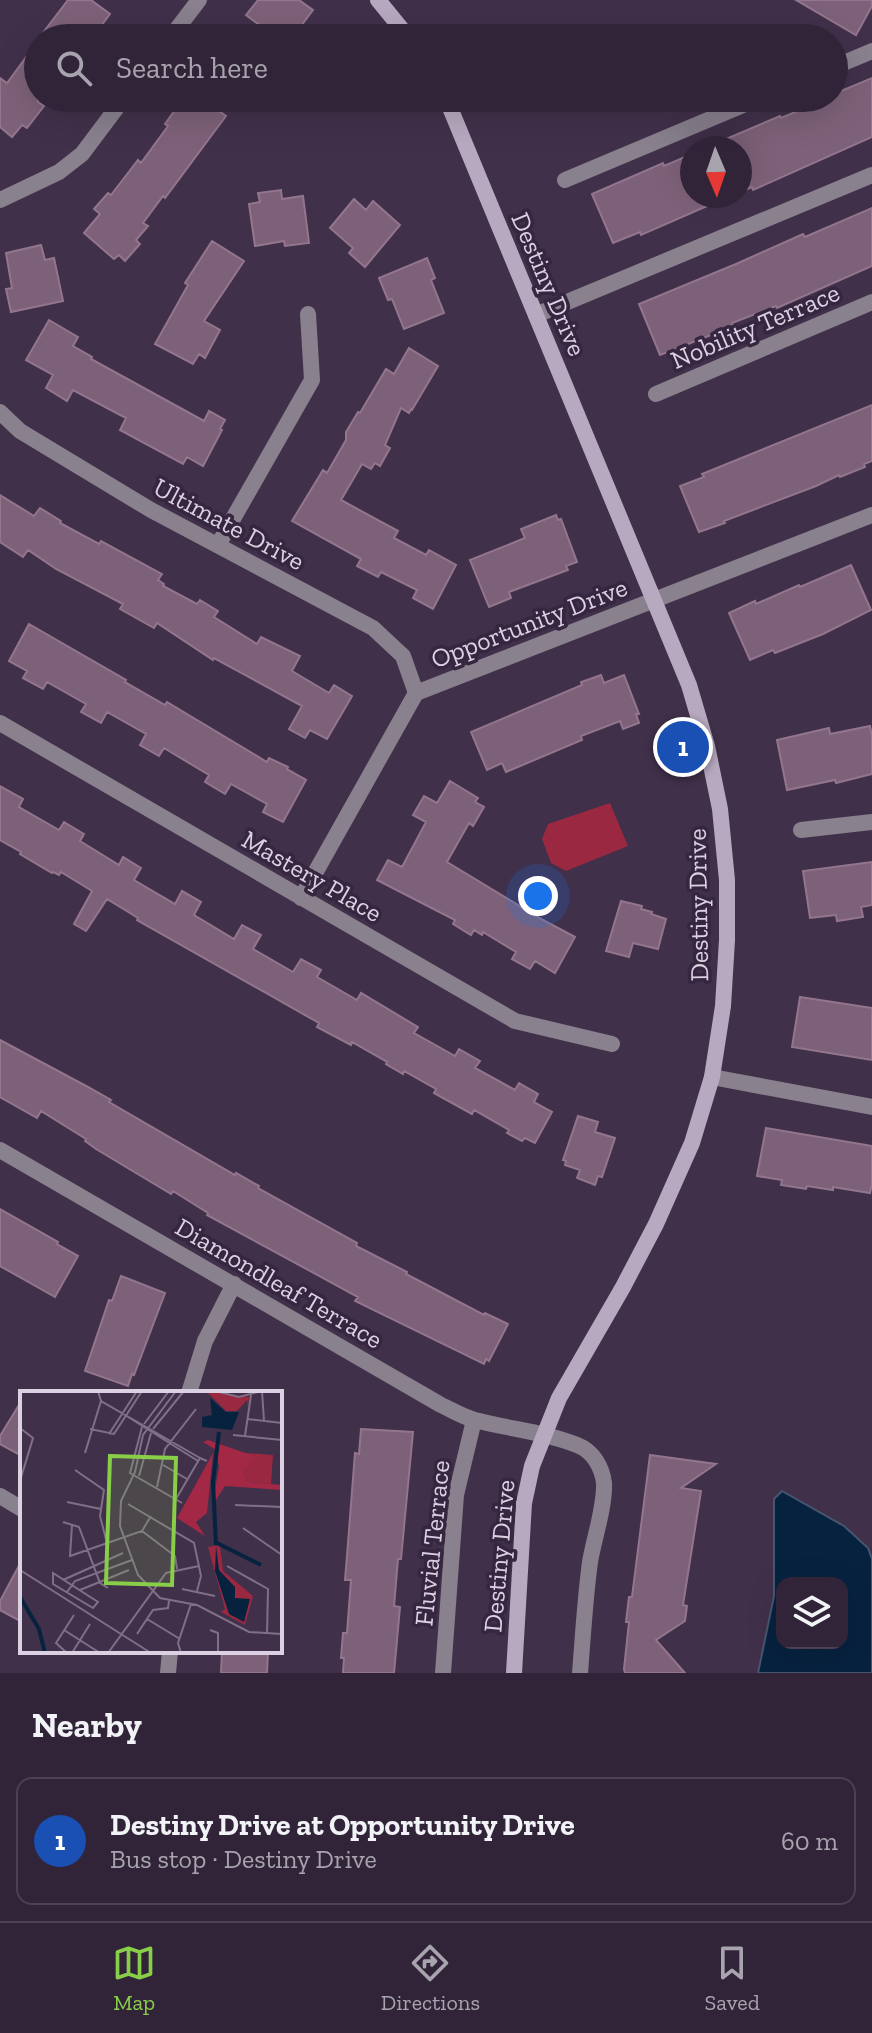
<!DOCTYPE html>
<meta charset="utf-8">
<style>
body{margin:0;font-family:"Zilla Slab",serif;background:#3d3043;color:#f1f3f6}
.controls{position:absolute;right:24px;bottom:24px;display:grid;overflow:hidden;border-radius:16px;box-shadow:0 8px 32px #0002}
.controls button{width:72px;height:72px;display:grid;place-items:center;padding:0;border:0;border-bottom:2px solid #4c4153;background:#312438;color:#f1f3f6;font:40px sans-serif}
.compass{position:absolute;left:680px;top:136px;width:72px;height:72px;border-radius:50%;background:#312438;box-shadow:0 8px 32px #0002;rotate:178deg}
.you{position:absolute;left:538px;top:896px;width:28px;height:28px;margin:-20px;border:6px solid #fff;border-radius:50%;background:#1a73e8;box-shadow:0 0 0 12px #1a73e833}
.badge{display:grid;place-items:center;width:52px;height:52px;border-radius:50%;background:#89ce48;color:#fff;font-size:26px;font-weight:700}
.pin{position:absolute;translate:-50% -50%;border:4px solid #fff;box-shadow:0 2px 8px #0006}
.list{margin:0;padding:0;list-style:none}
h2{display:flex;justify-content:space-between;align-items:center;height:104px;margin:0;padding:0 32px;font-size:34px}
h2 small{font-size:26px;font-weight:400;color:#a8a4ae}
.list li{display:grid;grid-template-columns:52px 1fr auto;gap:24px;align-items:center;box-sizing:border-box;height:128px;margin:0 16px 16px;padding:0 16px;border:2px solid #4c4153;border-radius:16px}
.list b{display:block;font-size:30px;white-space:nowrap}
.list p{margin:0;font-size:26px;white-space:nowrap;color:#a8a4ae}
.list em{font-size:26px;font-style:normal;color:#a8a4ae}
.icon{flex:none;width:44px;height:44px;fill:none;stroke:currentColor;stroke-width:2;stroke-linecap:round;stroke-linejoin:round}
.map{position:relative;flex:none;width:872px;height:1673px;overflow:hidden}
.search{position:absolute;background:#312438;box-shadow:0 8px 32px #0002;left:24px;right:24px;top:24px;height:88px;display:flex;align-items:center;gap:20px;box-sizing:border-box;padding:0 28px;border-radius:44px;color:#a8a4ae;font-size:30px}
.sheet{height:248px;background:#312438}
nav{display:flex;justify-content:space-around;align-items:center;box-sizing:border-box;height:112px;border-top:2px solid #4c4153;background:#312438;font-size:22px;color:#a8a4ae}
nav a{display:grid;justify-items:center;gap:4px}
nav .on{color:#89ce48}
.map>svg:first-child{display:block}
.green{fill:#9a2841}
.water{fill:#07223f;stroke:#475670;stroke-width:2;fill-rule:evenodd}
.building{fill:#7d6178;stroke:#93768e;stroke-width:2}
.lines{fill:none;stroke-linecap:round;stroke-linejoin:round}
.lane{stroke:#89818e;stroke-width:11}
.street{stroke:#89818e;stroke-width:16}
.secondary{stroke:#b7a9bf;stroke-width:16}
.labels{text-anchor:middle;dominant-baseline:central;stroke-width:7;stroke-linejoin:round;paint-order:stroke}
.street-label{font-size:26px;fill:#dbd1e2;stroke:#362640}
.inset-river{fill:none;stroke:#07223f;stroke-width:4}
.inset-road{fill:none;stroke:#7f7087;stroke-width:2}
.view{fill:#89ce48;fill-opacity:0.15;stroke:#89ce48;stroke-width:4}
.inset-edge{fill:none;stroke:#dbd1e2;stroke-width:4}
</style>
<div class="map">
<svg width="872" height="1673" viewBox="0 0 872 1673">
<rect width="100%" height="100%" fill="#41304a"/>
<path class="green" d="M610,803L628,846L566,871L551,863L542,839L548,824Z"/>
<path class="water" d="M782,1491L844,1526L868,1548L872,1559V1673H758L774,1596V1499ZM782,1583H842V1643H782Z"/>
<path class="building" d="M68,0H91L110,14L92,38H39Z
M258,0H299L313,10L292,38H277L246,15Z
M796,0H872V6L856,35Z
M38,41V102L44,106L27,128L22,125L12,137L0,127V78L7,83Z
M872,78V137L753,190L752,187L740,192V148H705L780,116L781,118L822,101L821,99L823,98H834V94Z
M195,98H201L226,116L165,198L163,196L143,223L148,226L136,240L140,244L125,261L119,255L114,259L84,233L100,214L94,209L108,193L111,195L138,160L141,163L168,126L165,124L178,106L185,111Z
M692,154V196H730L641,235L640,232L613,243L592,194L663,163L664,166Z
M281,190L282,199L303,196L309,243L285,246L284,241L255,246L249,204L260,202L258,193Z
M354,199L366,210L373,201L400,225L365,267L349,253L353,248L330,228Z
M872,208V266L777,308L776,306L732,323L734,326L660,355L639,304L736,264L803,234L805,237Z
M212,241L244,261L204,321L220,330L205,358L199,354L193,364L155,344L188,285L185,283Z
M41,245L45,260L54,258L63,301L11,312L6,289L12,288L6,253Z
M427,258L435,278L431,280L444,313L404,329L392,299L388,300L379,278Z
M49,320L78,337L73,346L92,357L91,359L204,421L209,411L225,420L220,429L222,430L203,466L187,457L183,464L120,430L126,418L73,390L67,401L46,388L53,375L26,360Z
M409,348L438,366L412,410L411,409L409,413L401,408L385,445L390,448L380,466L375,463L371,469L362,464L341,500L398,531L394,538L426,555L429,550L456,565L433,609L413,598L417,590L381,572L378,577L357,566L361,559L292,521L323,470L327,473L346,440V432L358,412L360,413L386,369L394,374Z
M872,405V461L864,464L865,467L840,477L839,475L816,486L724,521L725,523L699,532L680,486L704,477L702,474Z
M0,495L34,516L40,508L61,521L60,523L99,544L101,541L162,574L158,580L164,584L163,586L197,604L200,600L218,611L214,617L257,644L261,637L300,656L292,671L329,693L334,685L352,696L327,739L310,730L305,738L289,729L302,706L214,658L213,660L157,623L154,628L120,609L123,604L56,569L28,550L23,557L0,542Z
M556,515L558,520L561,519L577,562L566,566L568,570L509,592L511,598L489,607L470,560L525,538L521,529Z
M851,565L871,610L823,634L775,653L773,650L750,660L729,613L755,601L756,604L799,585L800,587Z
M29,624L126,680L125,682L165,705L167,702L267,762L269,758L288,767L287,769L306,780L283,822L263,812L267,804L231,784L225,794L205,782L209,775L164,748L159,756L140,745L146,734L107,712L101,723L81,712L86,704L47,682L43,689L23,678L27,671L9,661Z
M601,675L604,683L624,675L639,714H636L639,723L623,729L620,721L581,736L582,740L506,772L502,763L487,770L471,732L582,685L581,682Z
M870,726L872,736V774L836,783L835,780L787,790L777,740L829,728L830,734Z
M450,781L478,798L475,802L484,807L473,826L469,823L447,862L543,920L575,937L555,973L535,961L530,969L512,959L516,952L483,932L482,935L474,930L471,935L453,924L455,920L377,880L388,860L402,867L426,822L413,815L424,796L437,803Z
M0,786L23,799L19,807L59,830L64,822L84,834L80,841L119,865L123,857L141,868L134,880L175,904L182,891L201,902L194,915L234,939L242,925L261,935L253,949L293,972L301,959L321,970L317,977L357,1000L361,993L418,1027L414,1033L455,1056L459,1049L480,1061L475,1068L515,1090L519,1083L538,1094L534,1102L552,1112L535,1143L525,1138L522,1141L507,1133L509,1130L474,1110L472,1114L434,1093L436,1089L404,1071L403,1074L386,1064L387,1062L352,1042L351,1045L317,1027L319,1023L137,920L138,918L107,899L86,931L74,924L92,891L61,872L59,875L53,872L52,873L20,854L21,852L0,840Z
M872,862V905L861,907L863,917L837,921L836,915L810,918L803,871Z
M621,901L642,906L641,909L652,912L651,914L666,919L658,949L633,943L629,957L606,951Z
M800,997L872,1008V1060L792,1047Z
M0,1040L88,1087L111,1100L109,1102L235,1175L236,1173L259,1186L258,1188L357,1243L356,1246L407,1272L406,1274L446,1295L484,1315L485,1313L508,1324L489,1361L486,1359L484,1364L355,1301L358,1297L207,1215L208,1213L173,1191L171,1194L96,1149L85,1141L86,1139L41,1111L37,1118L0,1097Z
M578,1116L598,1122L595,1132L615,1138L602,1177L598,1176L595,1185L577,1178L580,1170L565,1165L566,1161L563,1160Z
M766,1128L872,1146V1184L870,1193L833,1187V1190L807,1186L806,1189L781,1185L782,1180L757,1176Z
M0,1209L58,1242L57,1244L78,1256L55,1297L0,1266Z
M121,1276L165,1293L134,1375L132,1374L128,1386L85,1371L109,1300L112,1301Z
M22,1400V1456L0,1444V1436Z
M361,1429L413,1432L401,1559H398L394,1606L400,1607L394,1673H343L344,1658H341L343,1633H347L351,1580H345L347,1556L355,1453L359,1454Z
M650,1455L716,1464L681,1488L701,1491L683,1605L687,1606L685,1621L656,1640L685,1673H625L624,1669L629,1622H626L629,1597H632Z
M22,1560V1622L0,1610V1601Z
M222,1651H268L267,1673H221Z"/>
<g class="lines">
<path class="lane" d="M452,109L471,98"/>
<path class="street" d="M170,38L199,0
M834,67L872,51
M565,180L760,98
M0,200L59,172L82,154L124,98
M536,315L872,175
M656,394L872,302
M0,412L20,431L151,510L373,628L403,656L416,693
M218,545L312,380L308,314
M0,723L515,1021L612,1044
M801,830L872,822
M301,898L416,693L872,515
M712,1077L872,1107
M0,1150L441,1405C452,1410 463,1417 475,1420C509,1429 545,1432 577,1445C593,1451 602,1467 604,1483C605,1507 594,1538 590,1562C585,1599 583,1636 580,1673
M189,1393L205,1341L234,1284
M0,1496L22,1509
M168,1673L170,1651
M443,1673L456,1495L474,1420"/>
<path class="secondary" d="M378,0L409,38
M446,98L689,685L707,746L720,809L727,880V940L723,1006L712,1077L692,1143L656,1224L623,1287L559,1398L532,1466L524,1503L514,1673"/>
</g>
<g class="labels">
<g class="street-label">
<text transform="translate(549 284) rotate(67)">Destiny Drive</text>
<text transform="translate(755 326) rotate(-23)">Nobility Terrace</text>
<text transform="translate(229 524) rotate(28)">Ultimate Drive</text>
<text transform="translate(529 623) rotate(-21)">Opportunity Drive</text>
<text transform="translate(312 876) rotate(30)">Mastery Place</text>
<text transform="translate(698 905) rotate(-91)">Destiny Drive</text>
<text transform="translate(279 1283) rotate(30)">Diamondleaf Terrace</text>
<text transform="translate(432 1543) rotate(-84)">Fluvial Terrace</text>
<text transform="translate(499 1556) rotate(-85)">Destiny Drive</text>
</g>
</g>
<g transform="translate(20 1391)">
<rect width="262" height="262" fill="#41304a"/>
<path d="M186,0L229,6L228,15L227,9L217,20H206ZM214,61L253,64L251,93L227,91L224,80L233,65ZM200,154L203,180L233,205L225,234L201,221L205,218L188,156Z" fill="#9a2841"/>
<path d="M188,49L234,65L224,80L227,91L262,94V99L205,95L192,115L199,76L196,59L183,51ZM193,62L187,122L176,131L185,145L157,127Z" fill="#a32845"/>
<path d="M190,7L206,21H219L212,39L182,36V26L192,24ZM196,155L199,179L215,196V207L230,208L224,231L209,223L195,180Z" fill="#07223f"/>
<path class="inset-river" d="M195,151L241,174M196,154L193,91L199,41M0,206L19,238L25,262"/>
<path class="inset-road" d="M78,0L81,10L180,67M156,0L123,44L115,81L101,110L100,135L118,184L140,207L177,214L229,241L262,243M195,0L219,6L242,0M242,0L244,30M105,24L178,70M227,28L262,32M124,33L149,0M122,36L110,82L162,112M0,37L13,47L0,90M70,38L94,43L122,0M133,38L164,0M89,43L117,0M213,44L262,49M225,45L231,4M65,62L81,10M143,74L167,88M55,79L84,99L80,125L87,152M119,85L131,42M137,96L145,58L176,18M156,108L180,67L187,70M47,111L81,118M108,113L174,152L181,185L177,200M215,114L262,116M43,131L59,136L80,192L88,197M52,134L50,165L122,140L131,125M223,137L262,164M122,140L155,165L157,178M207,175L248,198L247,244M0,179L131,262M33,182L78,211L73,217L33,193ZM43,189L103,162M162,198L195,205M60,199L109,179M47,201L55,190L112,169M127,228L160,248M44,239L80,262M190,239L198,242V262M117,243L133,219L148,217L149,210M47,262L36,252L54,224M52,262L70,233M88,262L146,182L179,175M161,262L158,252L171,213"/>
<path class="view" d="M90,65L156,67L152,194L86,192Z"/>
<rect width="262" height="262" class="inset-edge"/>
</g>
</svg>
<div class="controls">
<button><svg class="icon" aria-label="layers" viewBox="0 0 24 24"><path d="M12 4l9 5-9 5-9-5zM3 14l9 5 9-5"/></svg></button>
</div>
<svg class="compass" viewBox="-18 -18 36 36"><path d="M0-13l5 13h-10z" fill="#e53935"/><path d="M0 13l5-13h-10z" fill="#a8a4ae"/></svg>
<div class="you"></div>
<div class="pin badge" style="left:683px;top:747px;background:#1a4fb4">1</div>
<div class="search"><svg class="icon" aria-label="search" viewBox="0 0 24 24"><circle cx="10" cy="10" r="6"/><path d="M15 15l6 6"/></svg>Search here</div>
</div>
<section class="sheet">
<h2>Nearby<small></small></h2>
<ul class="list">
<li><span class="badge" style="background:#1a4fb4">1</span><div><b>Destiny Drive at Opportunity Drive</b><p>Bus stop · Destiny Drive</p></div><em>60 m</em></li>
</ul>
</section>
<nav>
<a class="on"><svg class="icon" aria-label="map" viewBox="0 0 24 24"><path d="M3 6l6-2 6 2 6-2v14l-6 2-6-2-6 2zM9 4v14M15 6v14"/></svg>Map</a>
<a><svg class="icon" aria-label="directions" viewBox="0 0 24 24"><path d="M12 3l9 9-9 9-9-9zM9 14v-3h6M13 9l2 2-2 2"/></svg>Directions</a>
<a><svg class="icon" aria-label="saved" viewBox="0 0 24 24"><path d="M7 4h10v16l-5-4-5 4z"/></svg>Saved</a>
</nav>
